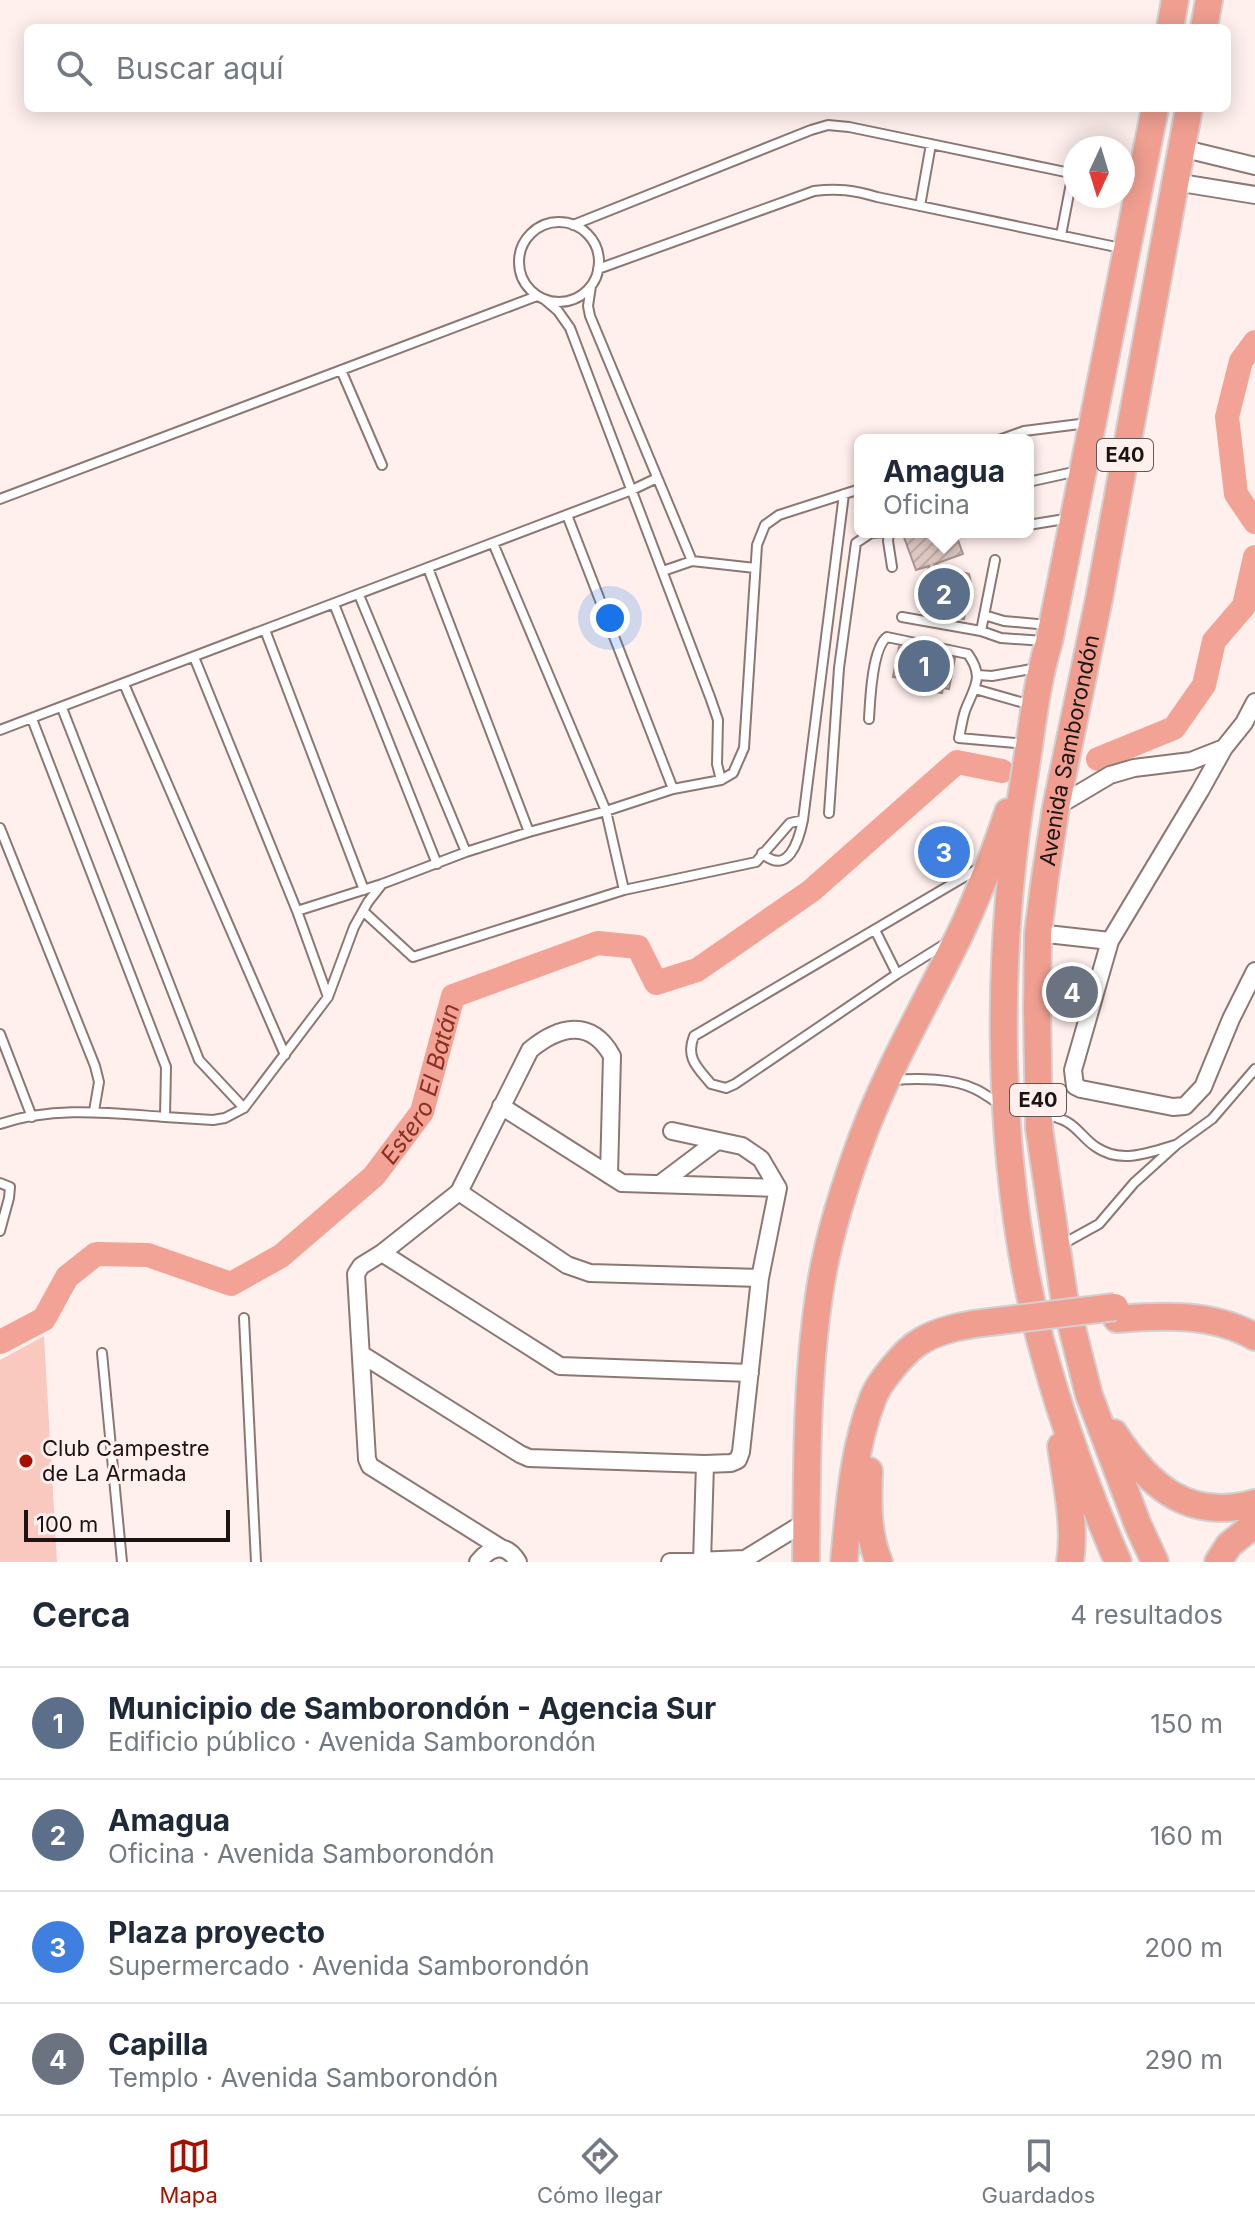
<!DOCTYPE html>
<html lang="es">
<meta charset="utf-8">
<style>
body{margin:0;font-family:Inter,sans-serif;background:#f2f2f3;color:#1f2937}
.compass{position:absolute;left:1063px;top:136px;width:72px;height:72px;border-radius:50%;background:#fff;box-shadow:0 4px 20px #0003;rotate:184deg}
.scale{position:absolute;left:24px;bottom:20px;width:206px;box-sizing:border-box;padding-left:8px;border:4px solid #1c1412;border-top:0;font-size:22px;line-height:28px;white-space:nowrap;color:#1c1412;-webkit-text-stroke:6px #fff0ed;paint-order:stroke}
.you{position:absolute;left:610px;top:618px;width:28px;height:28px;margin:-20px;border:6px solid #fff;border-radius:50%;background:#1a73e8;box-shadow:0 0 0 12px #1a73e833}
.badge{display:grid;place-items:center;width:52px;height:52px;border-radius:50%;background:#a41100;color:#fff;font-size:26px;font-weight:700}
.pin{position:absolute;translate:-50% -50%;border:4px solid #fff;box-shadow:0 2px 8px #0006}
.popup{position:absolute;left:854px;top:434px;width:180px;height:104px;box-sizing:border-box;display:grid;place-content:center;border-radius:12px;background:#fff;filter:drop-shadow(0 2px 6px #0005);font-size:26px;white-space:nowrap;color:#747a83}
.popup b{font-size:30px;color:#1f2937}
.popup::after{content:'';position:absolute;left:50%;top:100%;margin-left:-16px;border:16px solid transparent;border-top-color:#fff}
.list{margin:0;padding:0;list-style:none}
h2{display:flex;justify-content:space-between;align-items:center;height:104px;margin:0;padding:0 32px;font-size:34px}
h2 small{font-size:26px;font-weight:400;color:#747a83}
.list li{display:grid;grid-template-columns:52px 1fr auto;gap:24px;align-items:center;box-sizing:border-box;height:112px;padding:0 32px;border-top:2px solid #e0e1e3}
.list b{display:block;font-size:30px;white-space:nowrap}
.list p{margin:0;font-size:26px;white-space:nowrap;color:#747a83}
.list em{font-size:26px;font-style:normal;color:#747a83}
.icon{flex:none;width:44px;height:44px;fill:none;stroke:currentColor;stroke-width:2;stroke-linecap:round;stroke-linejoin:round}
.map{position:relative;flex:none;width:1255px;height:1562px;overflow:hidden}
.search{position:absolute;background:#fff;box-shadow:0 4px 20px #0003;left:24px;right:24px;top:24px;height:88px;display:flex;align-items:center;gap:20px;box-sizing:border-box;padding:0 28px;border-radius:12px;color:#747a83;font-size:30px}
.sheet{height:552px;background:#fff}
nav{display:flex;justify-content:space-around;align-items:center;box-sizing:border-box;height:112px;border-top:2px solid #e0e1e3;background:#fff;font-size:22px;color:#747a83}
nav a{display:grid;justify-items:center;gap:4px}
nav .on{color:#a41100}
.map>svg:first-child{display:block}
.garden{fill:#f9c9c0}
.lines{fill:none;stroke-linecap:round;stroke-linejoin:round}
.river{stroke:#f2a395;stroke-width:24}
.building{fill:url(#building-hatch);stroke:#a8928d;stroke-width:2}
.service-casing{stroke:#8d7773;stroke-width:12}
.minor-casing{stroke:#8d7773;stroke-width:20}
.trunk-casing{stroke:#d2d0d0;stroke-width:30}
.service{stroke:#fff;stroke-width:8}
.minor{stroke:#fff;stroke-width:16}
.trunk{stroke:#ef9e90;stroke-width:26}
.trunk-bridge-casing{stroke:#d2d0d0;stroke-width:30;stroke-linecap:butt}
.trunk-bridge{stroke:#ef9e90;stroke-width:26}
.poi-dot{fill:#a41100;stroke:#fff0ed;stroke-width:3}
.labels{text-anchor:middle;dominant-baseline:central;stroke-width:6;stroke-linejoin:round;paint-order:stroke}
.shield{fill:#fff0ed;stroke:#605654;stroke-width:2}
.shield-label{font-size:20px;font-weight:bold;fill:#1c1412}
.street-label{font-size:22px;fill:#1c1412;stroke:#fff0ed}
.poi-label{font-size:22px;fill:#1c1412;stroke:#fff0ed;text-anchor:start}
.water-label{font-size:24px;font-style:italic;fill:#8a3023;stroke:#fff0ed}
</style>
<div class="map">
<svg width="1255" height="1562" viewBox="0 0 1255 1562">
<defs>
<pattern id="building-hatch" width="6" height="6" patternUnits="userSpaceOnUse" patternTransform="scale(2)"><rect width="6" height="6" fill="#dfc8c3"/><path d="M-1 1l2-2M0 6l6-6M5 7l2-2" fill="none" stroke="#bfaba6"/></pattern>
</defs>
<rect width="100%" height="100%" fill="#fff0ed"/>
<path class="garden" d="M44,1336L57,1562H0V1360Z"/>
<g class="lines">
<g class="river">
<path d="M1255,342L1241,361L1227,417L1236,494L1255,522"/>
<path d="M1098,759L1174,728L1204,685L1214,641L1244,606L1255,557"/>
<path id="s1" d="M0,1342L44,1319L67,1277L96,1254L148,1255L231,1284L281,1256L374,1176L422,1112L453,996L598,943L638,947L656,983L697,970L811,891L957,762L1002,771"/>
</g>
</g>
<path class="building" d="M902,532H955L963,554L935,564L969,574L971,583L964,619L920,611L929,566L916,570Z
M899,647L955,658L949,689L943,688L942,693L922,690L923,683L893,677Z"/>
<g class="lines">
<defs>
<path id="service" d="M920,206L931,144
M519 262a40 40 0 1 1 80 0a40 40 0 1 1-80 0Z
M573,225L811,130L828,125L849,127L1075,174
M1061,235L1073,173
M598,269L814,191C837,188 854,190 877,197L1121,248
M591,286L588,306L590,316L692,561
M544,299L558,311L570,328L710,697L718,720L717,764L721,780
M341,370L382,465
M999,440L1024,431L1088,423
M1028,482L1078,471
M0,499L537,296
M567,515L673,789
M1028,525L1071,518
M889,532L888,541L892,567
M970,532H984
M493,543L606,811L624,890
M428,568L529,832
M663,571L692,561L755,568
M359,595L466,852
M334,604L437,864
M984,615L1004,621L1048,625
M902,617L981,631L1001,638L1044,641
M265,630L364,890
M981,631L995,560
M194,657L297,911L328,997
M978,675L992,676L1037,668
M124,684L285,1055
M975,689L1031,705
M62,708L199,1060L244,1108
M869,719C870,701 872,648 887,637L968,654C985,678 974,687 965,711C962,720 961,729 959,738L1027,744
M0,730L632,490L657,478
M829,813L839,668L856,543L871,533L887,532
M0,828L95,1066L99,1082L94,1111
M762,853C788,877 799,840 803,820
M297,911L382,884L466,852L529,832L606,811L673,789L721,780L733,773L744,748L757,545L765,525L779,515L860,489
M363,911L413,957L624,890L756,862L790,823L803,820L844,494
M875,930L897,974
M945,944L897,974L735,1084L726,1088L711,1084C698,1068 685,1058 694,1036L981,867
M0,1034L32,1117
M894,1080C917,1078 953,1078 975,1089C984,1093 993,1100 1002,1106
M1043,1113C1051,1116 1060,1118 1067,1122C1078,1128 1085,1140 1096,1147C1120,1164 1149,1153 1175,1145
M165,1117L213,1120L225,1118L244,1108L328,997L354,927L368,902L382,884
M0,1124C54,1106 109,1113 165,1117L166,1067L32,719
M0,1183L10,1187L9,1198L0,1231
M1061,1245L1099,1224L1134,1183L1176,1145L1212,1119L1255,1069
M244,1318L256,1562
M102,1353L122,1562"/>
<path id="minor" d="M1181,148L1255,166
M1175,182L1255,195
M1255,702L1244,723L1224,748L1200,791L1110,941L1073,1070L1075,1086L1081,1089L1173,1107L1185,1106L1203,1087L1231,1019L1255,971
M1056,807L1110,775L1134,768L1191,761L1224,748
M1038,933L1110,941
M501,1106L622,1183L778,1188
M660,1184L717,1141
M459,1192L567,1265L590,1273L760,1278
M382,1253L560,1366L750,1373
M361,1354L520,1454L529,1458L705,1464L731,1463L738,1460L741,1452L760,1278L778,1188L761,1159L742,1146L672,1131
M501,1548L370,1466L367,1459L356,1274L361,1266L382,1253L459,1192L530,1050C559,1026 591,1018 612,1056L609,1175
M478,1562C491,1546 506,1542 518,1562
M670,1562L745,1559L807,1521
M702,1562L705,1464"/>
<g id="trunk">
<path d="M1170,28L1175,0"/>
<path d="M1204,28L1209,0"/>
<path d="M1117,1319C1163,1315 1214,1313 1255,1337"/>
<path d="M1114,1433C1148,1485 1188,1522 1255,1503"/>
<path d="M1061,1446C1066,1483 1076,1524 1070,1562"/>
<path d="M869,1471C868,1502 867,1533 879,1562"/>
<path d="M806,1562C807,1474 806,1383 819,1296C826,1244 844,1187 862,1138C888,1068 926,1003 959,936C978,896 994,854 1008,812"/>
<path d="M844,1562C849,1507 853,1449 873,1398C879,1382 902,1355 915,1345C938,1328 971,1324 998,1321"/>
<path d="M1118,1562C1087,1490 1060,1415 1040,1339C995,1159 994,955 1025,773C1032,729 1036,684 1049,642L1155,108"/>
<path id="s2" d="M1155,1562L1138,1525L1089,1395L1064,1296L1039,1128L1037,1009L1038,933L1045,878L1056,807L1099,599L1189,108"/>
<path d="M1218,1562L1229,1545L1255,1524"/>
</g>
</defs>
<use href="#service" class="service-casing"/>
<use href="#minor" class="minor-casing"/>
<use href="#trunk" class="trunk-casing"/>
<use href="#service" class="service"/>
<use href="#minor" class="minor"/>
<use href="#trunk" class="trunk"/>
<defs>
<path id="trunk-bridge" d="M998,1321L1115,1307"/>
</defs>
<use href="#trunk-bridge" class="trunk-bridge-casing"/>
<use href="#trunk-bridge" class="trunk-bridge"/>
</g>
<circle class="poi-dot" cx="26" cy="1461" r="8"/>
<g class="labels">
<g class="shield">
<rect x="1097" y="439" width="56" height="32" rx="6"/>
<rect x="1010" y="1084" width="56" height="32" rx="6"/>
</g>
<g class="shield-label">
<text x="1125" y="455">E40</text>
<text x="1038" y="1100">E40</text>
</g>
<g class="street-label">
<text stroke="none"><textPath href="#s2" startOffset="832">Avenida Samborondón</textPath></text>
</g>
<g class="poi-label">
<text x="42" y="1448">Club Campestre<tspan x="42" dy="25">de La Armada</tspan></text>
</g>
<g class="water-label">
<text stroke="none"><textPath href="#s1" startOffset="560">Estero El Batán</textPath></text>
</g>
</g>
</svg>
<svg class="compass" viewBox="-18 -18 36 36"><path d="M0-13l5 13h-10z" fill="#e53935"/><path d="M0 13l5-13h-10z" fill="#747a83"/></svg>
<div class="scale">100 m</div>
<div class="you"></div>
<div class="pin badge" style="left:924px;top:666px;background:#5c6f8a">1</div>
<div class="pin badge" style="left:944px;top:594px;background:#5c6f8a">2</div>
<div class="popup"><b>Amagua</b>Oficina</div>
<div class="pin badge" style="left:944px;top:852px;background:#3f7fe0">3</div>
<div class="pin badge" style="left:1072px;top:992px;background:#6b7280">4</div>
<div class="search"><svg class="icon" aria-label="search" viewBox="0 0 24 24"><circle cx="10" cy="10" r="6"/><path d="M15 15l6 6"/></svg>Buscar aquí</div>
</div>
<section class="sheet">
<h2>Cerca<small>4 resultados</small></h2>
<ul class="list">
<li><span class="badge" style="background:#5c6f8a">1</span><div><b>Municipio de Samborondón - Agencia Sur</b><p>Edificio público · Avenida Samborondón</p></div><em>150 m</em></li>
<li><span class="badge" style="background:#5c6f8a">2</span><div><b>Amagua</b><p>Oficina · Avenida Samborondón</p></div><em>160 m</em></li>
<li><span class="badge" style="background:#3f7fe0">3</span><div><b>Plaza proyecto</b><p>Supermercado · Avenida Samborondón</p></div><em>200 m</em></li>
<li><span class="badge" style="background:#6b7280">4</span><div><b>Capilla</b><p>Templo · Avenida Samborondón</p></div><em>290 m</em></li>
</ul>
</section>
<nav>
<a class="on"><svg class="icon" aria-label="map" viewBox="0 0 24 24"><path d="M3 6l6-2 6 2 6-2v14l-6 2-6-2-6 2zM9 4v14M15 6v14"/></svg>Mapa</a>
<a><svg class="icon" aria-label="directions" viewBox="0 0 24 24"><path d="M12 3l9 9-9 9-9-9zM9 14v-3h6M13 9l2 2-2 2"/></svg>Cómo llegar</a>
<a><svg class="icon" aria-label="saved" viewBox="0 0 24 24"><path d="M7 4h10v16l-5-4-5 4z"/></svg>Guardados</a>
</nav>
